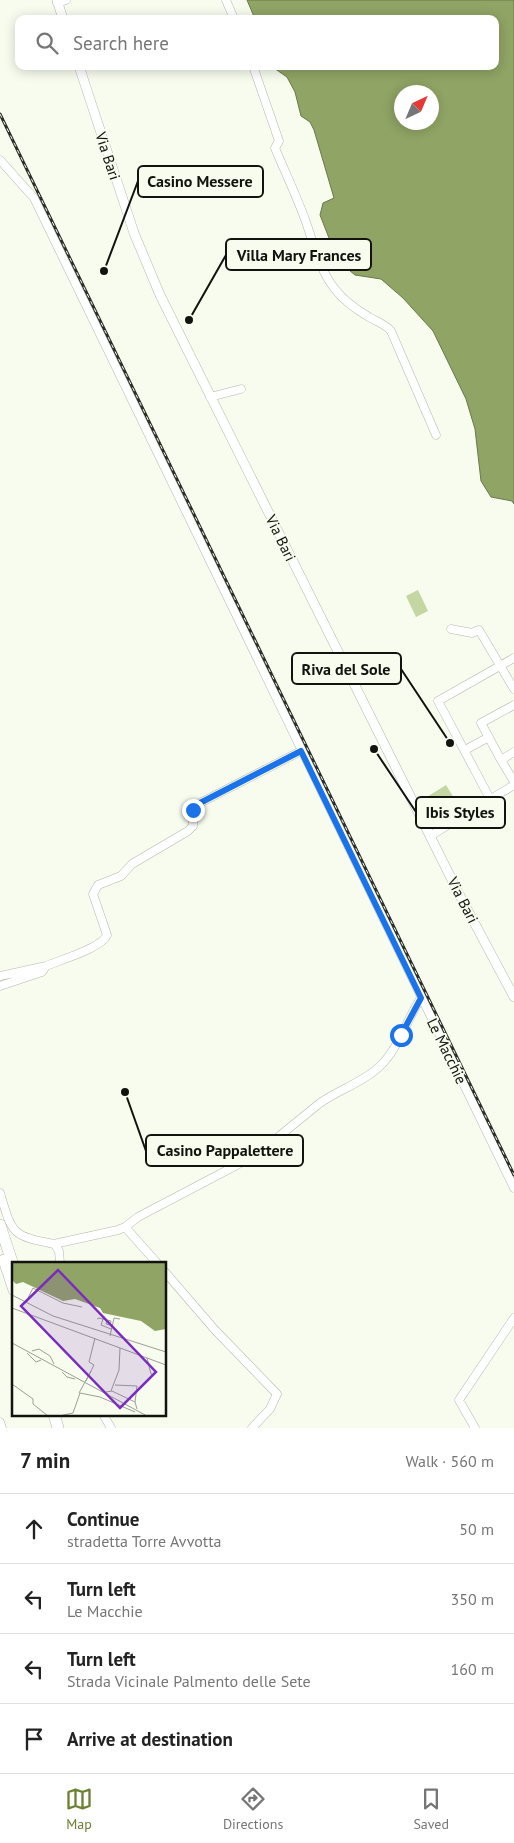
<!DOCTYPE html>
<meta charset="utf-8">
<style>
body{margin:0;font-family:"PT Sans",sans-serif;background:#f2f2f2;color:#222}
.compass{position:absolute;left:394px;top:85px;width:45px;height:45px;border-radius:50%;background:#fff;box-shadow:0 2px 12px #0003;rotate:44deg}
.stop{position:absolute;width:15px;height:15px;margin:-11px;border:4px solid #1a73e8;border-radius:50%;background:#fff}
.stop.end{background:#1a73e8;border-color:#fff;box-shadow:0 1px 5px #0008}
.list{margin:0;padding:0;list-style:none}
h2{display:flex;justify-content:space-between;align-items:center;height:65px;margin:0;padding:0 20px;font-size:21px}
h2 small{font-size:16px;font-weight:400;color:#767676}
.list li{display:grid;grid-template-columns:32px 1fr auto;gap:15px;align-items:center;box-sizing:border-box;height:70px;padding:0 20px;border-top:1px solid #e0e0e0}
.list b{display:block;font-size:19px;white-space:nowrap}
.list p{margin:0;font-size:16px;white-space:nowrap;color:#767676}
.list em{font-size:16px;font-style:normal;color:#767676}
.icon{flex:none;width:28px;height:28px;fill:none;stroke:currentColor;stroke-width:2;stroke-linecap:round;stroke-linejoin:round}
.map{position:relative;flex:none;width:514px;height:1428px;overflow:hidden}
.search{position:absolute;background:#fff;box-shadow:0 2px 12px #0003;left:15px;right:15px;top:15px;height:55px;display:flex;align-items:center;gap:12px;box-sizing:border-box;padding:0 18px;border-radius:10px;color:#767676;font-size:19px}
.sheet{height:345px;background:#fff}
nav{display:flex;justify-content:space-around;align-items:center;box-sizing:border-box;height:70px;border-top:1px solid #e0e0e0;background:#fff;font-size:14px;color:#767676}
nav a{display:grid;justify-items:center;gap:2px}
nav .on{color:#6b8133}
.map>svg:first-child{display:block}
.green{fill:#c4d6a1}
.water{fill:#90a465;stroke:#6a784b;fill-rule:evenodd}
.lines{fill:none;stroke-linecap:round;stroke-linejoin:round}
.minor-casing{stroke:#b4b8ac;stroke-width:9}
.major-casing{stroke:#b4b8ac;stroke-width:10}
.highway-casing{stroke:#b4b8ac;stroke-width:12}
.minor{stroke:#fff;stroke-width:8}
.major{stroke:#fff;stroke-width:9}
.highway{stroke:#fff;stroke-width:11}
.rail-casing{stroke:#2b2d28;stroke-width:3}
.rail{stroke:#f7fcef;stroke-width:1;stroke-dasharray:4;stroke-linecap:butt}
.route{stroke:#1a73e8;stroke-width:6}
.labels{text-anchor:middle;dominant-baseline:central;stroke-width:4;stroke-linejoin:round;paint-order:stroke}
.street-label{font-size:15px;fill:#11130f;stroke:#f7fcef}
.inset-road{fill:none;stroke:#9b9f95;stroke-width:1}
.view{fill:#7b2cbf;fill-opacity:0.15;stroke:#7b2cbf;stroke-width:2.5}
.inset-edge{fill:none;stroke:#11130f;stroke-width:2.5}
.leader{fill:none;stroke:#11130f;stroke-width:2}
.callout-dot{fill:#11130f;stroke:#f7fcef;stroke-width:2}
.callout{fill:#f7fcef;stroke:#11130f;stroke-width:2}
.callout-label{font-size:16px;text-anchor:middle;font-weight:bold;fill:#11130f}
</style>
<div class="map">
<svg width="514" height="1428" viewBox="0 0 514 1428">
<rect width="100%" height="100%" fill="#f7fcef"/>
<path class="green" d="M418,590L428,611L416,617L406,596Z
M446,785L454,798L430,813L422,800Z"/>
<path class="water" d="M247,0H514V504L512,501L491,497L481,481L475,429L466,399L433,331L403,298L381,279L355,275L338,261L320,215L323,203L334,198L314,130L310,122L301,116L295,92L287,77L271,66H495V19H255ZM402,92H432V122H402Z"/>
<g class="lines">
<defs>
<path id="minor" d="M226,0L234,19
M57,3L66,0
M253,66L279,141L275,148C285,172 297,197 306,222C314,245 319,268 334,288C343,300 357,310 369,317C377,322 385,324 391,331L436,435
M0,160L34,198L514,1188
M210,397L241,389
M451,629L472,633L479,630L514,689
M514,705L481,723L501,760L514,752
M465,750L489,737
M501,760L513,780
M488,795L438,701L514,658
M430,836L514,785
M46,966C60,960 102,948 107,935L93,894L98,885L121,876L132,864L188,831L193,826V810L198,804L301,751
M0,976L46,966L42,972L0,986
M0,1193C12,1233 11,1236 54,1244L59,1251L60,1263
M125,1227L157,1263
M54,1244L118,1230L125,1227L138,1217L256,1155L320,1103C338,1090 362,1083 379,1067C398,1050 407,1019 421,998
M165,1272L215,1330L277,1394L270,1409L252,1428
M103,1414L111,1428
M0,1422L2,1428
M475,1428L459,1400L514,1318"/>
<path id="major" d="M57,0L63,19
M79,66L134,233L160,295L459,894L514,997"/>
<path id="highway" d="M0,1225L14,1268
M4,1260L14,1290
M54,1414L58,1428"/>
</defs>
<use href="#minor" class="minor-casing"/>
<use href="#major" class="major-casing"/>
<use href="#highway" class="highway-casing"/>
<use href="#minor" class="minor"/>
<use href="#major" class="major"/>
<use href="#highway" class="highway"/>
<defs>
<path id="rail" d="M0,114L514,1175"/>
</defs>
<use href="#rail" class="rail-casing"/>
<use href="#rail" class="rail"/>
</g>
<g class="lines">
<path class="route" d="M193,810L198,804L301,751L421,998L401,1035"/>
</g>
<g class="labels">
<g class="street-label">
<text transform="translate(108 156) rotate(72)">Via Bari</text>
<text transform="translate(281 538) rotate(64)">Via Bari</text>
<text transform="translate(463 900) rotate(63)">Via Bari</text>
<text transform="translate(447 1051) rotate(64)">Le Macchie</text>
</g>
</g>
<g transform="translate(12 1262)">
<rect width="154" height="154" fill="#f7fcef"/>
<path d="M0,0H154V67L143,69L129,59L91,51L88,46L63,37L51,39L11,20L4,22L0,18Z" fill="#90a465"/>
<path class="inset-road" d="M0,33L41,54L154,90M14,40L21,26L51,41L70,45M0,46L154,103M92,54L89,63L99,67M85,57L87,56L99,59L98,63L94,62L95,58M98,74L102,56L108,57M0,81L135,154M20,89L27,87L38,94L42,102M15,91L24,100L29,98M135,96L139,112L142,113M79,109L82,103L77,100L83,76M50,110L55,115L63,117M0,122L21,137V142L36,154M103,123L125,124L123,140M99,129L107,108L108,86M94,130L100,129L123,140L125,147M67,131L79,109L74,119M47,154L61,151L68,131L88,135L123,150"/>
<path class="view" d="M46,8L144,110L108,146L9,44Z"/>
<rect width="154" height="154" class="inset-edge"/>
</g>
<path class="leader" d="M104 271L138 181M189 320L226 255M450 743L401 669M374 749L416 812M125 1092L146 1151"/>
<g class="callout-dot">
<circle cx="104" cy="271" r="5"/>
<circle cx="189" cy="320" r="5"/>
<circle cx="450" cy="743" r="5"/>
<circle cx="374" cy="749" r="5"/>
<circle cx="125" cy="1092" r="5"/>
</g>
<g class="callout">
<rect x="138" y="166" width="125" height="31" rx="5"/>
<rect x="226" y="239" width="145" height="31" rx="5"/>
<rect x="292" y="653" width="109" height="31" rx="5"/>
<rect x="416" y="797" width="89" height="31" rx="5"/>
<rect x="146" y="1135" width="157" height="31" rx="5"/>
</g>
<g class="callout-label">
<text x="200" y="187">Casino Messere</text>
<text x="299" y="261">Villa Mary Frances</text>
<text x="346" y="675">Riva del Sole</text>
<text x="460" y="818">Ibis Styles</text>
<text x="225" y="1156">Casino Pappalettere</text>
</g>
</svg>
<svg class="compass" viewBox="-18 -18 36 36"><path d="M0-13l5 13h-10z" fill="#e53935"/><path d="M0 13l5-13h-10z" fill="#767676"/></svg>
<div class="stop" style="left:401px;top:1035px"></div>
<div class="stop end" style="left:193px;top:810px"></div>
<div class="search"><svg class="icon" aria-label="search" viewBox="0 0 24 24"><circle cx="10" cy="10" r="6"/><path d="M15 15l6 6"/></svg>Search here</div>
</div>
<section class="sheet">
<h2>7 min<small>Walk · 560 m</small></h2>
<ul class="list">
<li><svg class="icon" aria-label="ahead" viewBox="0 0 24 24"><path d="M12 20V5M6 11l6-6 6 6"/></svg><div><b>Continue</b><p>stradetta Torre Avvotta</p></div><em>50 m</em></li>
<li><svg class="icon" aria-label="left" viewBox="0 0 24 24"><path d="M17 20v-9H6M10 6l-5 5 5 5"/></svg><div><b>Turn left</b><p>Le Macchie</p></div><em>350 m</em></li>
<li><svg class="icon" aria-label="left" viewBox="0 0 24 24"><path d="M17 20v-9H6M10 6l-5 5 5 5"/></svg><div><b>Turn left</b><p>Strada Vicinale Palmento delle Sete</p></div><em>160 m</em></li>
<li><svg class="icon" aria-label="arrive" viewBox="0 0 24 24"><path d="M6 21V4h12l-3 4 3 4H6"/></svg><div><b>Arrive at destination</b></div></li>
</ul>
</section>
<nav>
<a class="on"><svg class="icon" aria-label="map" viewBox="0 0 24 24"><path d="M3 6l6-2 6 2 6-2v14l-6 2-6-2-6 2zM9 4v14M15 6v14"/></svg>Map</a>
<a><svg class="icon" aria-label="directions" viewBox="0 0 24 24"><path d="M12 3l9 9-9 9-9-9zM9 14v-3h6M13 9l2 2-2 2"/></svg>Directions</a>
<a><svg class="icon" aria-label="saved" viewBox="0 0 24 24"><path d="M7 4h10v16l-5-4-5 4z"/></svg>Saved</a>
</nav>
